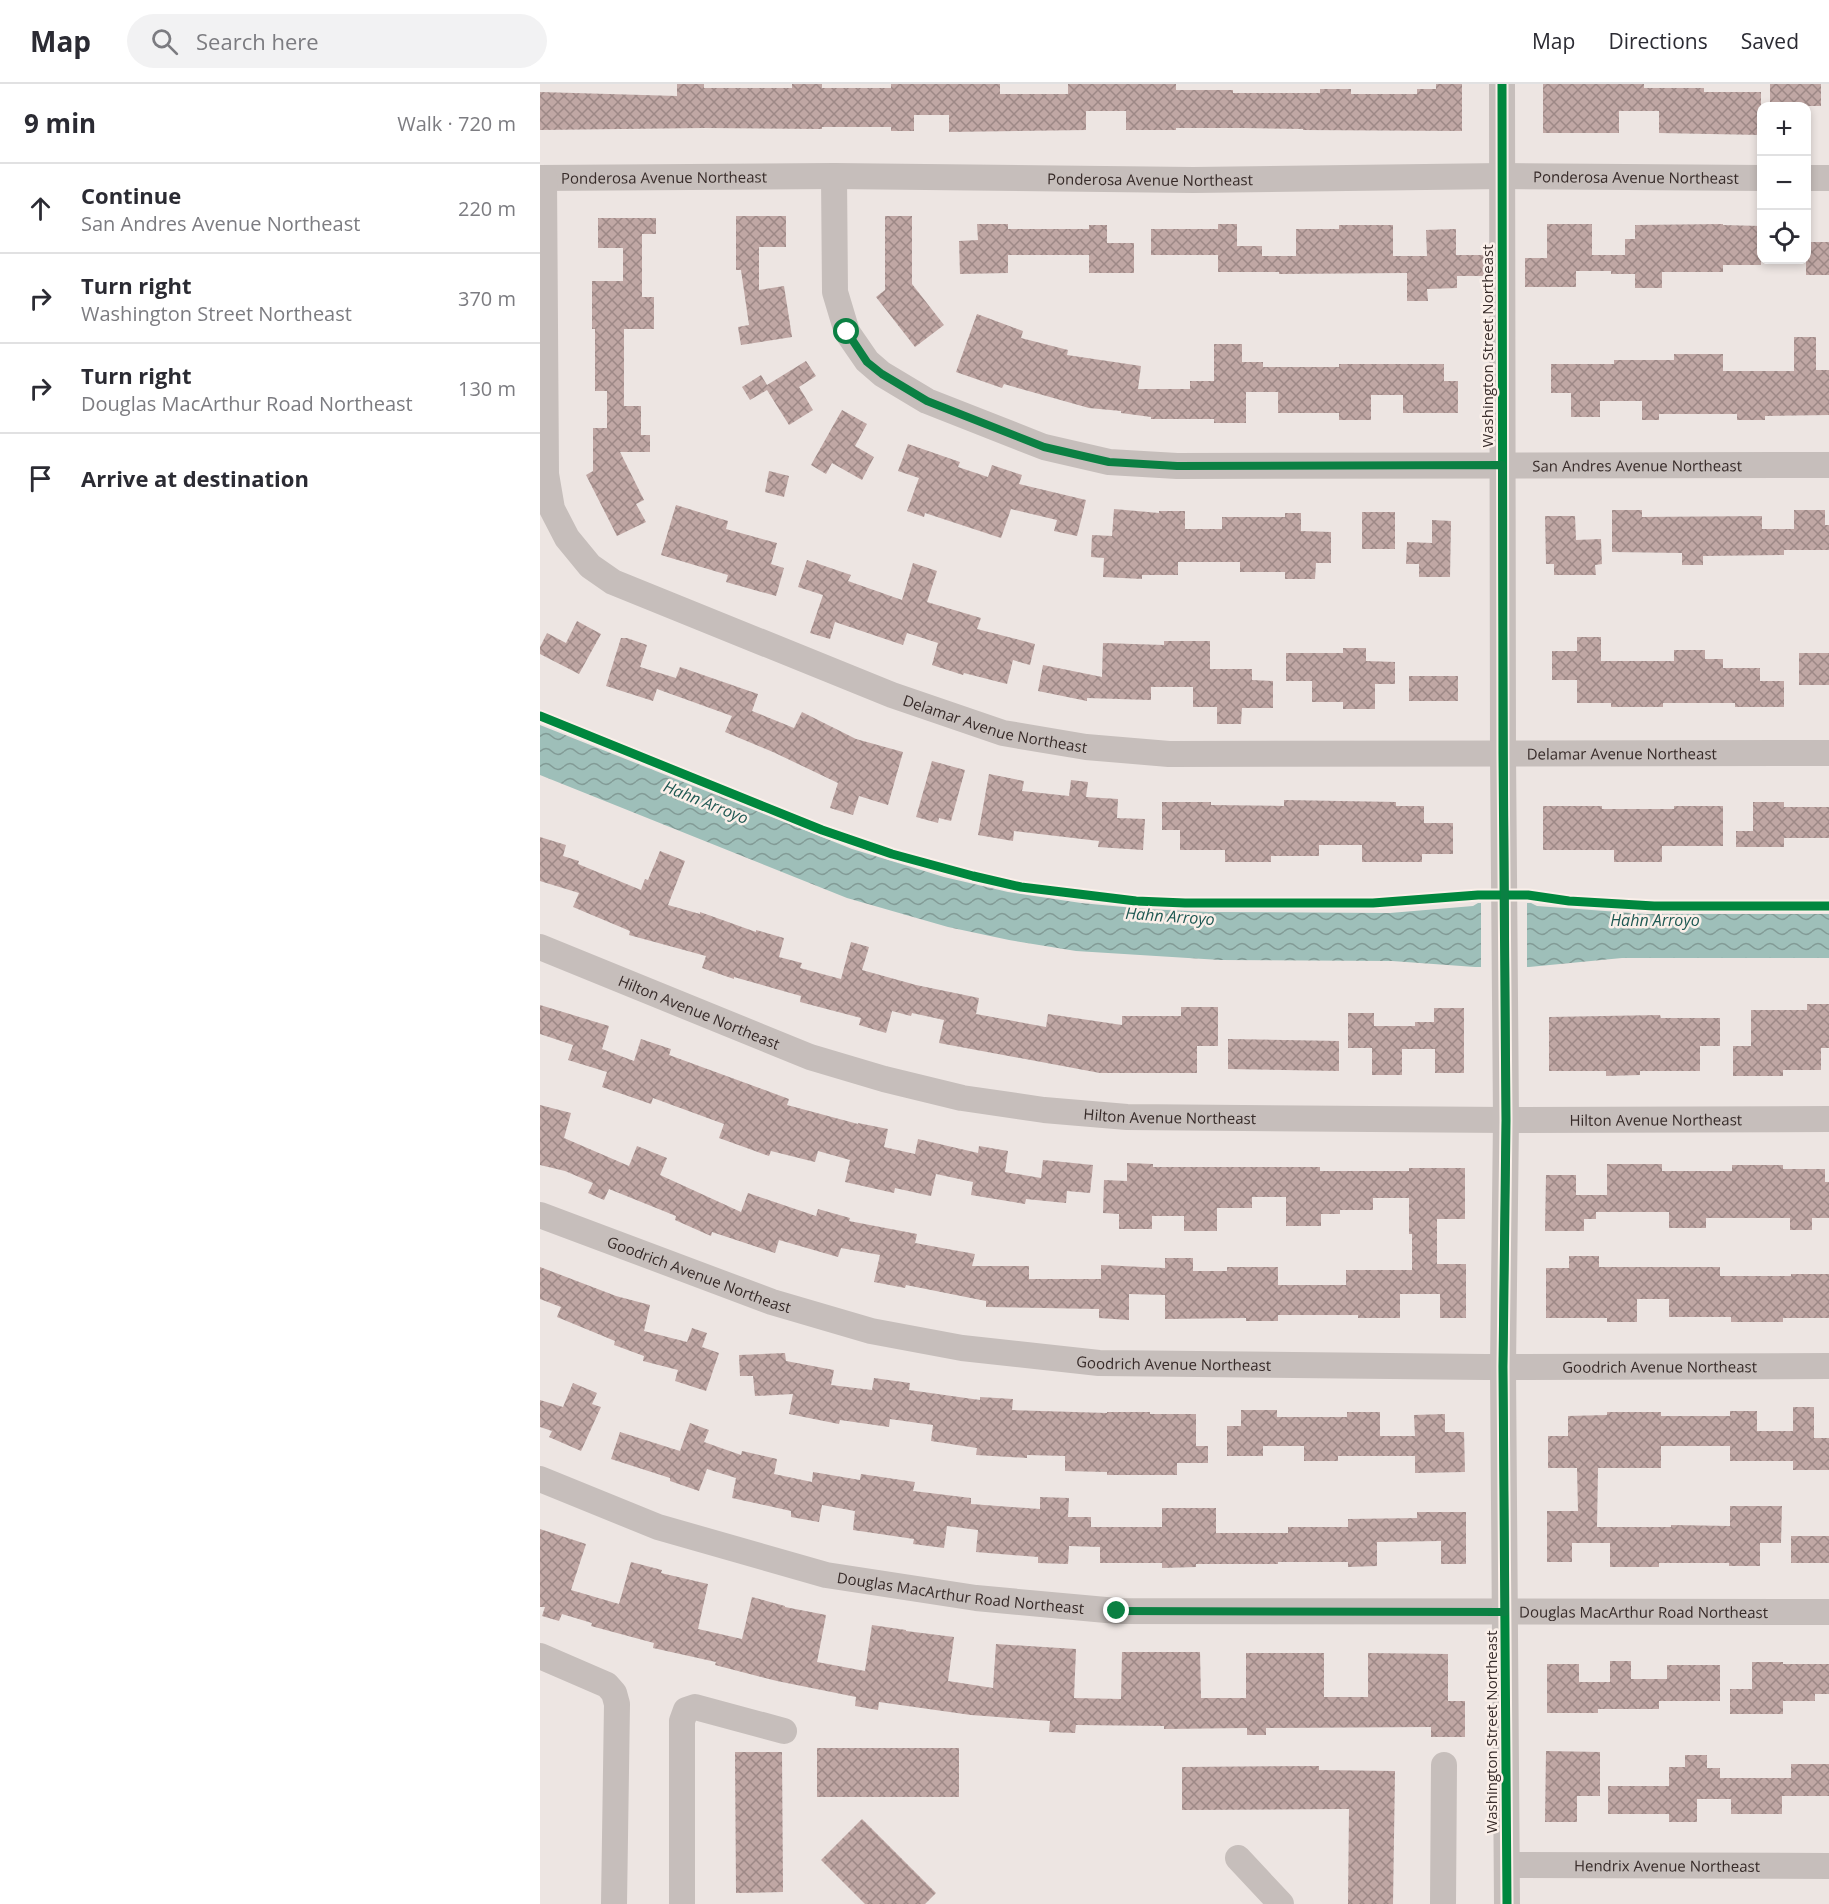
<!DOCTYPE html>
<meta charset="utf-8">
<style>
body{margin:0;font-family:"Open Sans",sans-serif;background:#f2f2f3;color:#2b2b33}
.controls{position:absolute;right:18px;top:18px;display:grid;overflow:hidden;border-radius:12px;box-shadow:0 3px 9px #0003}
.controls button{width:54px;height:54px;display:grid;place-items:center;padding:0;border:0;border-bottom:2px solid #e1e1e2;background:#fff;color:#2b2b33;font:30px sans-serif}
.stop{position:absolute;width:18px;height:18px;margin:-14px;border:4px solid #0b8043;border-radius:50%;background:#fff}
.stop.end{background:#0b8043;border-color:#fff;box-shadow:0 2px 6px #0008}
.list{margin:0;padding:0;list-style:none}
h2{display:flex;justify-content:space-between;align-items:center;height:78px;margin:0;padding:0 24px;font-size:26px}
h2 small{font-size:20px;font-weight:400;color:#7c7c81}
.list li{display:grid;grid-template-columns:39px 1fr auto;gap:18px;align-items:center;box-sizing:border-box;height:90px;padding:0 24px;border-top:2px solid #e1e1e2}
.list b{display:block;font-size:22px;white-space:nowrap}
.list p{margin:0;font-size:20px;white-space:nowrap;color:#7c7c81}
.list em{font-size:20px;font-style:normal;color:#7c7c81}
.icon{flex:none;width:33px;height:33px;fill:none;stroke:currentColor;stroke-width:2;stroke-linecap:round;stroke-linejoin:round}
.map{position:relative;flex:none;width:1289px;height:1820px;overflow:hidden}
header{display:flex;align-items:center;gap:36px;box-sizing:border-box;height:84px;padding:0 30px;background:#fff;border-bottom:2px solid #e1e1e2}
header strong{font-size:28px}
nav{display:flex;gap:33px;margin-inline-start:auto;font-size:21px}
.search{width:420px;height:54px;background:#f2f2f3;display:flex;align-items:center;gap:15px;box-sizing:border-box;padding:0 21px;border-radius:33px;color:#7c7c81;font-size:22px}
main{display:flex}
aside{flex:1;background:#fff}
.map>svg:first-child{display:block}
.water{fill:url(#water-waves)}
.pier{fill:#ede5e2}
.building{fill:url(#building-cross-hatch)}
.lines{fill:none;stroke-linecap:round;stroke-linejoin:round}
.minor{stroke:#c6bebb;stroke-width:26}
.cycleway-casing{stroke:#faefe9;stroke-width:13}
.cycleway{stroke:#00873e;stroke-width:9}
.route{stroke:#0b8043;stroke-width:8}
.labels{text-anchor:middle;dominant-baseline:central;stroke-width:5;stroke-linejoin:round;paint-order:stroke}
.street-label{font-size:15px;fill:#372b29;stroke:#faefe9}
.water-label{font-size:16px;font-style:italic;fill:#1e5852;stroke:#faefe9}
</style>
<header>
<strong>Map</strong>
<div class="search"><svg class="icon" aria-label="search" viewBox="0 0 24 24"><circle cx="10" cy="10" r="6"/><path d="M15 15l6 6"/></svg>Search here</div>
<nav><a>Map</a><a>Directions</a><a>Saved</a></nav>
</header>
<main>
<aside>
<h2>9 min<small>Walk · 720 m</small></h2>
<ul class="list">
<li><svg class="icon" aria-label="ahead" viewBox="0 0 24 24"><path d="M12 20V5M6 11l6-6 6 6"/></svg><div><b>Continue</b><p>San Andres Avenue Northeast</p></div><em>220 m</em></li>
<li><svg class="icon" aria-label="right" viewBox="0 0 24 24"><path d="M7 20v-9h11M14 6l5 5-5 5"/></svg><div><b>Turn right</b><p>Washington Street Northeast</p></div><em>370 m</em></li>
<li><svg class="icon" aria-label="right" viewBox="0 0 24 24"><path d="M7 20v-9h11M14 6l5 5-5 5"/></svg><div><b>Turn right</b><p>Douglas MacArthur Road Northeast</p></div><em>130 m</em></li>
<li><svg class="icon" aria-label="arrive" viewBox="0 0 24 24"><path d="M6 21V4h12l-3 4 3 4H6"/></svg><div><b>Arrive at destination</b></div></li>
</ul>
</aside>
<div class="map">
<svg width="1289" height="1820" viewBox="0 0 1289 1820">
<defs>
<pattern id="water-waves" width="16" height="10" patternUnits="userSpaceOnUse" patternTransform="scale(1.5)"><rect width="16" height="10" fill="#9ebfb9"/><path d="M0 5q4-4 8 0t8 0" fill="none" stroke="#829b96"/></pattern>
<pattern id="building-cross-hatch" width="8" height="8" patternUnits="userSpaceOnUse" patternTransform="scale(1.5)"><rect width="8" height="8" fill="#c0a7a4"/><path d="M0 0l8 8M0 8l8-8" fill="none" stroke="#9d8886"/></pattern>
</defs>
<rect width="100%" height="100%" fill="#ede5e2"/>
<path class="water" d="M0,641L312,765L404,793L468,808L541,819L605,825L669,828L850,829L933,822L938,819H991L997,822L1106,830H1289V874H1082L989,883H935L852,877L680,876L536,867L469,856L408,843L307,814L0,691Z"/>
<path class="pier" d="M941,816H987V886H941Z"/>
<path class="building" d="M137,0H164V4H252V0H282V4H351V0H460V10H528V0H636V6H693V9H780V5H811V10H877V5H896V0H922V47L763,46V45L704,44H636V46H586V27H546V46L409,48V31H374V47H351V43H282V45L164,44L0,46V8L137,12Z
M1003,0H1104V4H1164V8H1221V51L1119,49V27H1079V49H1003Z
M1230,0H1281V22H1230Z
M196,132H246V163H219V206L244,202L252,253L201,261L198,243L209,241L201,186H196Z
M345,132H372V200L404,241L375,263L336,213L345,206Z
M58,134H116V150H102V213H114V245H84V322H101V351H110V368H80L104,416L96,420L106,438L77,452L46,391L53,387V344H67V307H55V245H52V197H83V164H58Z
M437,140H468V145H549V141H567V159H594V189H549V171H468V189L420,190L419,157L438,156Z
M678,140H697V162H722V172H756V145H799V141H853V172H887L886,146L916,145V171H944L945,192H917V204L887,205L888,217H867V189L739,190V188H678V171H611V145H678Z
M1007,140H1052V171H1085V155H1095V141L1183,140V141L1221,142V181H1183V188H1122V204H1095V190H1071V187H1036V203H985V174H1007Z
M1266,158H1289V191H1266Z
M437,230L483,247L481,254L528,266L527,271L601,282L598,305H650V297H674V260H702V278H723V283H799V280H904V297H918V329H863V311H831V336H799V329H738V308H706V339H674V335H611V333L581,329V327L549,324L464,300L462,304L416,288Z
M1254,253H1276V286H1289V331L1225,332V336H1197V330H1119V336H1102V317H1060V333H1031V309H1011V280H1074V276H1134V270H1183V287H1254Z
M266,277L276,292L259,303L273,326L249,341L227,306L210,316L202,303L221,291L227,301Z
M302,326L327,340L315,362L334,373L322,396L292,379L286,390L271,381Z
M368,360L420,378L418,383L448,393L452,381L482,391L479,400L546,416L537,452L514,447L517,436L471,425L461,454L385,429L384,433L367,427L379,394L358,387Z
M229,387L249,392L244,413L225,408Z
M136,421L188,437L186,445L237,459L231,480L244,484L236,512L186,498L188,491L121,471Z
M574,425L619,429V427H645V445H682V433H745V429H761V447L791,448V479H776L775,495H745V488H700V478H638V491H602V495L563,493L564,474L551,473L552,451L572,452Z
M1072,426H1102V433L1222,432V445H1254V426H1285V441H1289V466H1244V471L1163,472V481H1142V469L1072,468Z
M822,428H855V465H822Z
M1005,432H1035L1036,456L1061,455L1062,480L1055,481L1056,491H1014V480H1006Z
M892,436L911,437L910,493H879V480H866L867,458L892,459Z
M267,476L311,491L308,497L362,516L373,479L397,487L387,518L441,534L437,545L495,560L490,581L473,576L467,600L424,589L423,591L392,581L398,559L367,549L363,561L295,538L290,555L270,549L283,511L258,503Z
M37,537L61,550L39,590L0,570V563L7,549L26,559Z
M1037,553H1061V577H1134V566H1165V575H1183V584H1220V597H1244V623H1195V619H1123V623H1071V619H1037V596H1012V567H1037Z
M81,554H87L107,561L100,583L136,594L140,583L218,610L212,627L254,644L262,628L316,655L363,668L348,721L319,712L313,731L290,724L298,699L233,668L185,648L192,632L117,605L113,617L66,602Z
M624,557H670V585H712V596L733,597V624H702L701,640H677V623H653V603H611V616L547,614V617L498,607L503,581L562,593L563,559L624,561Z
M803,564H826V577L855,578V600H835V625H803V618H772V597H746V569H803Z
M1259,569H1289V601H1259Z
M869,592H918V617H869Z
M392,677L425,686L411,737L399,734L398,739L376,733Z
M449,690L484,697L482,707L529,712L531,696L548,698L546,713L578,715L577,734L605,735L603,766L558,763L559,757L474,747L473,757L438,751Z
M744,716L856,718V722H884V739H913V770H882V778H822V761H779V772H731V778H685V766H640V746H622V718H671V721L744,722Z
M1213,718H1244V723H1289V754H1244V763H1196V747H1213Z
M1003,722H1062V725H1134V722H1183V762H1122V778H1074V766H1003Z
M0,753L26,761L23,772L39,777L38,780L101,806L105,795L108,796L120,767L145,777L128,821L160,830V828L216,848V846L244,854L239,873L262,879L260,884L301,895L311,858L329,863L322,886L376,901L439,914L436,930L506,943L508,930L582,941V932H641V923H678V962H657V989H560L399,959L404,936L372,929L371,932L352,927L346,949L319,941L321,934L260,918L261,912L194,893V895L162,884L166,872L89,851L90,847L33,823L39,809L0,797Z
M1267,920H1289V964H1281V986H1243V992H1193V962H1211V926H1267Z
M0,921L69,942L62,965L94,977L101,955L131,965L129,971L249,1015L247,1021L318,1040V1039L348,1045L344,1063L375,1070L378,1055L438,1069L439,1062L468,1067L465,1088L501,1094L503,1076L553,1081L550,1109L527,1107L526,1119L486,1115L485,1120L431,1111L433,1098L396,1090L391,1112L355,1104L354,1109L305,1098L310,1076L278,1067L275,1078L231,1067L229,1072L179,1054L184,1040L113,1014L111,1020L62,1003L67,988L28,976L33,961L0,950Z
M894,924H924V989H895V965H862V991H832V964H808V929H834V942H875V938H894Z
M1120,931L1121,934H1180V962H1160V987H1100V991L1066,992V987H1009V933Z
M688,955L799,957V987L688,985Z
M0,1021L31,1029L24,1054L89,1082L97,1062L127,1074L120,1091L201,1128L208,1109L276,1132L278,1125L310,1134L309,1137L377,1150L375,1159L435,1170L432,1182H489V1195H561V1181L625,1184V1174H653V1187H687V1183H738V1201H806V1186H872V1150H869V1114H833V1126H800V1130H781V1142H746V1113H712V1124H677V1147H644V1132H612V1145H579V1130L563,1129L564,1096L587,1097V1079L613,1080V1083H780V1087H869V1084H925V1135H897V1180H926V1234H900V1210H860V1234H818V1231H738V1237H706V1234L625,1235V1211L589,1210V1236L559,1234V1225L446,1223V1217L366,1201L365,1204L334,1198L340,1171L301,1164L298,1173L239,1156L235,1169L172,1148L171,1152L135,1136L136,1132L69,1105L64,1116L48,1109L53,1099L25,1087L0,1081Z
M1067,1080H1122V1087H1192V1081H1243V1085H1285V1098H1289V1134H1272V1146H1250V1134H1166V1144H1129V1128H1056V1135H1044V1147H1005L1006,1091H1036V1111H1067Z
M1029,1172H1059V1183H1180V1192H1251V1190H1289V1234H1243V1238H1191V1233H1129V1215H1097V1238H1067V1234H1006V1184H1029Z
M0,1183L76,1212L110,1221L104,1247L147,1258L152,1244L167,1249L162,1263L179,1269L166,1307L135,1297L138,1286L103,1277L104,1272L74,1261L75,1257L17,1233L21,1223L0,1215Z
M245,1269L246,1277L294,1286L291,1301L332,1306L334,1294L370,1299L369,1306L440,1316V1313L473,1315L472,1326L567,1329V1328H610V1330H656V1362H668V1379H637V1391H567V1388L525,1387V1372L487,1371V1374L436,1371L437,1364L391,1357L393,1341L350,1335L349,1343L300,1336L299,1340L249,1330L253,1310L215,1312L213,1292H200L199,1271Z
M33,1299L57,1309L52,1320L61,1323L41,1367L9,1353L12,1347L0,1343V1316L23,1323Z
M1253,1323H1274V1354H1289V1386H1253V1377H1190V1362H1121V1384H1058L1057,1443H1131V1441L1190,1442V1422H1242L1241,1459H1220V1482H1189V1479H1119V1483H1070V1459H1032V1478H1007V1427H1038L1037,1384H1008V1352H1028V1332L1067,1331V1328H1121V1332H1190V1327H1217V1347H1253Z
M701,1326H737V1333H807V1328H840V1352H875L874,1331L905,1330V1348H924L925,1388L875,1389V1372H798V1377H764V1362H723V1372H687V1342H701Z
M150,1339L169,1346L164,1358L201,1371L202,1367L237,1375L234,1390L272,1398L273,1388L320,1396L321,1390L375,1398L373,1407L431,1414V1420L500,1425V1413L529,1414L528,1433H551V1443H622V1424H676V1449H748V1443H808V1435L877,1434V1428H926V1480H901V1457L837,1458V1482L808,1483V1478H738V1480H656V1483L622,1484V1479H560V1463L529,1462L528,1480L498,1479V1473L436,1468L438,1446L407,1442L404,1464L373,1460L374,1455L313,1446L315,1427L282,1421L279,1438L251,1433V1427L192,1414L196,1394L167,1385L159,1407L130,1397V1394L71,1375L80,1348L140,1367Z
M0,1445L46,1460L31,1506L79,1520L91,1478L122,1486L121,1489L168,1500L158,1545L202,1555L212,1513L245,1522V1523L286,1531L277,1578L325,1587L332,1541L366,1546V1547L414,1553L408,1597L453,1604L456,1560L536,1565L534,1614L581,1615L582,1568H660L661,1614H706V1569H784V1613H828V1569L908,1570V1617H925V1653H891V1643L726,1644V1651H707V1644L624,1645V1642L536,1641L535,1649L509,1648L510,1637L431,1631L339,1618L338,1626L315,1622L316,1613L237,1597L175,1581L176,1578L113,1564L114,1559L51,1542L52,1539L22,1530L19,1537L2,1532L5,1523H0Z
M1251,1452H1289V1479H1251Z
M1070,1577H1091V1595H1127V1581H1180V1617H1119V1625H1058V1629H1007V1580H1039V1598H1070Z
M1212,1578H1243V1580H1289V1610H1275V1617H1243V1630H1190V1605H1212Z
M277,1664H419V1713H277Z
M1006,1667L1060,1668V1712H1037V1738H1005Z
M195,1668H242L243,1808L196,1809Z
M1145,1671H1167V1684H1180V1694H1251V1680H1289V1712H1242V1730H1191V1715H1157V1738H1129V1730H1068V1702H1129V1683H1145Z
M779,1682V1686L855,1687L853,1820H808L809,1725L642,1726V1683Z
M322,1735L396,1809L385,1820H325L281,1776Z"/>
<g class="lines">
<g class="minor">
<path d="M962,0L963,670L966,1036L963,1283L967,1820"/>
<path id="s1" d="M294,92L295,208L307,248L327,277L342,290L387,317L504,363L569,378L637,382L1289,381"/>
<path id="s2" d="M0,94L294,92L653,96L962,92L1222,94"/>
<path id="s3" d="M4,94L6,390L12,425L27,454L50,482L73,498L352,611L463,649L546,663L629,670L1289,669"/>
<path d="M1266,94H1289"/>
<path id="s4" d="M0,863L270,973L344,995L422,1014L504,1026L587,1033L966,1036L1289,1035"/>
<path id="s5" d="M0,1131L232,1218L331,1247L422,1264L559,1279L945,1283L1289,1282"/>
<path id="s6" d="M0,1395L118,1443L286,1491L436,1514L577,1527L1289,1528"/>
<path d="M0,1572L67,1601L74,1609L77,1620L74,1820"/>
<path d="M698,1774L741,1820"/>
<path id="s7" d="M967,1781L1289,1782"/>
<path d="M142,1820V1637L146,1626L155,1623L244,1647"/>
<path d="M903,1820L904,1681"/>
</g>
<defs>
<path id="cycleway" d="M962,0L963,670L966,1036L963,1283L967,1820
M0,632L282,746L352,770L433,792L481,803L596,817L645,819H833L938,811H988L1029,817L1114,822H1289"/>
</defs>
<use href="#cycleway" class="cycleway-casing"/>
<use href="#cycleway" class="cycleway"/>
</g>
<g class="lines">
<path class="route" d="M307,248L327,278L342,290L387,317L504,363L569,378L637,382L962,381L966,1036L963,1283L965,1528L577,1527"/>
</g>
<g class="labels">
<g class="street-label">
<text stroke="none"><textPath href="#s2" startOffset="124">Ponderosa Avenue Northeast</textPath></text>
<text stroke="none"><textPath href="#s2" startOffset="1096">Ponderosa Avenue Northeast</textPath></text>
<text stroke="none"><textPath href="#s2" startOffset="610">Ponderosa Avenue Northeast</textPath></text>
<text transform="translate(947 262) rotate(-90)">Washington Street Northeast</text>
<text stroke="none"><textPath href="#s1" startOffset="986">San Andres Avenue Northeast</textPath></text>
<text stroke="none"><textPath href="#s3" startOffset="837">Delamar Avenue Northeast</textPath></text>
<text stroke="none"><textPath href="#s3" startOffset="1467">Delamar Avenue Northeast</textPath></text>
<text stroke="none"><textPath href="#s4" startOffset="172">Hilton Avenue Northeast</textPath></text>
<text stroke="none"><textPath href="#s4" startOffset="658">Hilton Avenue Northeast</textPath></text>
<text stroke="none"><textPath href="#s4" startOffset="1144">Hilton Avenue Northeast</textPath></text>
<text stroke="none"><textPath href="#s5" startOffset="170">Goodrich Avenue Northeast</textPath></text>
<text stroke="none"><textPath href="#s5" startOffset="656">Goodrich Avenue Northeast</textPath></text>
<text stroke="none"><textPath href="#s5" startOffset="1142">Goodrich Avenue Northeast</textPath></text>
<text stroke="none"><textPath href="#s6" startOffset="438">Douglas MacArthur Road Northeast</textPath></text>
<text stroke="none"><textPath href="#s6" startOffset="1122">Douglas MacArthur Road Northeast</textPath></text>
<text transform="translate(951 1648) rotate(-90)">Washington Street Northeast</text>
<text stroke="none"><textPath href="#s7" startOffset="160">Hendrix Avenue Northeast</textPath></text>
</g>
<g class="water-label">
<text transform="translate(166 718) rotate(22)">Hahn Arroyo</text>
<text transform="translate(630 832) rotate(4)">Hahn Arroyo</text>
<text x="1115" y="836">Hahn Arroyo</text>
</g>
</g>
</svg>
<div class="controls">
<button>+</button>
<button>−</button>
<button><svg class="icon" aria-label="locate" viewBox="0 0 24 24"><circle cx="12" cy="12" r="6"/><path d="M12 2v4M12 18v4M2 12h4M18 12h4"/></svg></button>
</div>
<div class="stop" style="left:307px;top:248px"></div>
<div class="stop end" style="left:577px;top:1527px"></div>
</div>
</main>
